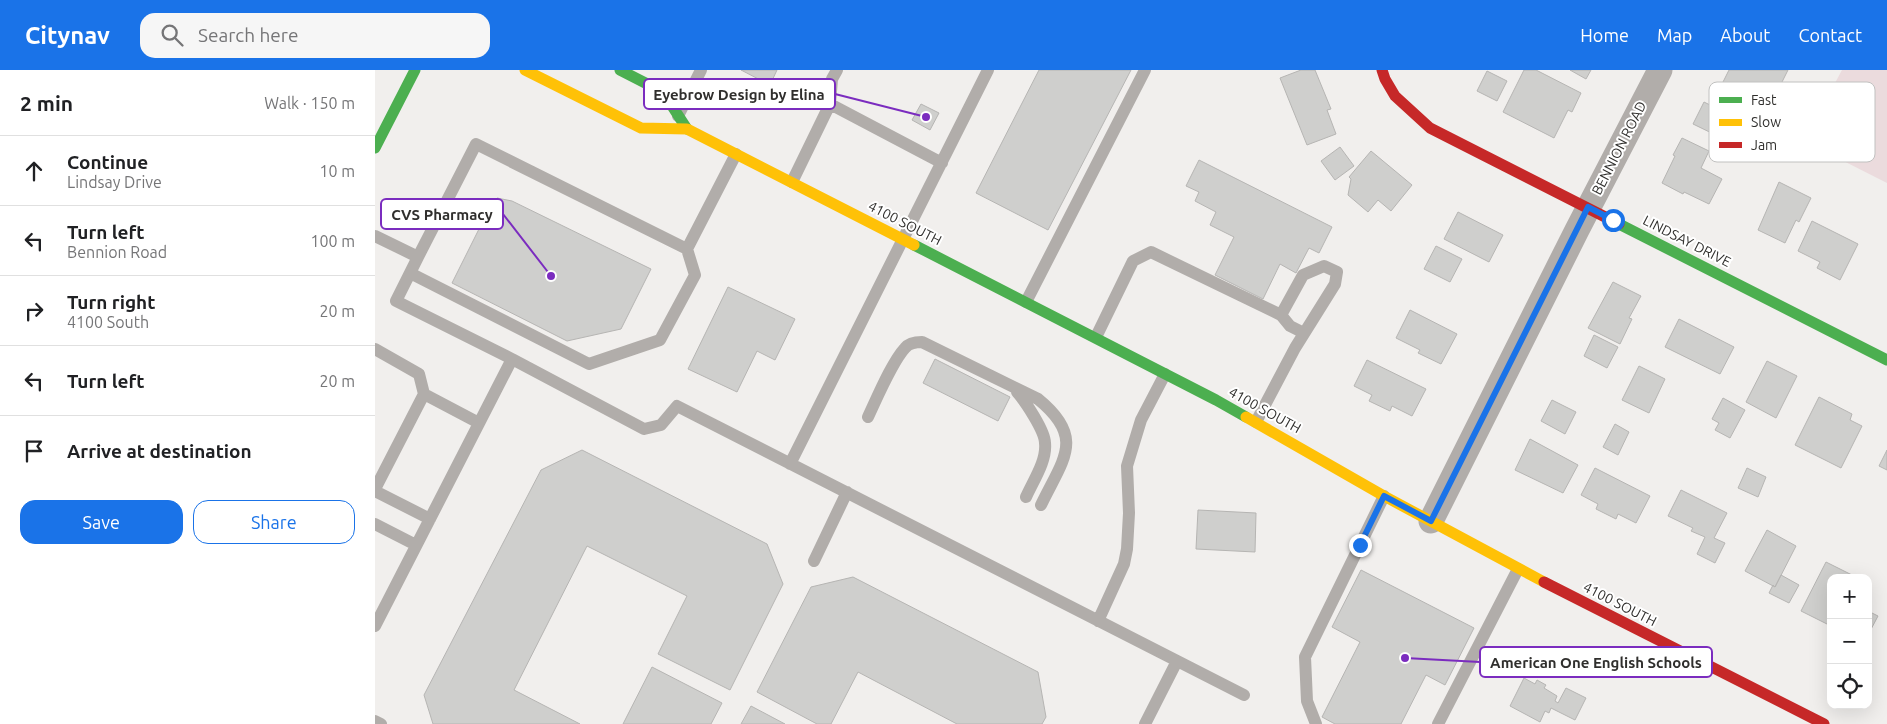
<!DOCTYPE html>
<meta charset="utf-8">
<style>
body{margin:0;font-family:Ubuntu,sans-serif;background:#f6f6f6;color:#202124}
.controls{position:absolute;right:15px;bottom:15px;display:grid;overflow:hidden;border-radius:10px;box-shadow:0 5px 20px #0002}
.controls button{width:45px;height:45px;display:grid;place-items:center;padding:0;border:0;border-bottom:1px solid #e0e0e0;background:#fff;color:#202124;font:25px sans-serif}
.stop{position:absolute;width:15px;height:15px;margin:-11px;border:4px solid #1a73e8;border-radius:50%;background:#fff}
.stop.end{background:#1a73e8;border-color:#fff;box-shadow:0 1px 5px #0008}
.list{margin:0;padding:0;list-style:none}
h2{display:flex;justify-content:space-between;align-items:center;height:65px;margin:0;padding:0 20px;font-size:21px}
h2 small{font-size:16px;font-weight:400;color:#757577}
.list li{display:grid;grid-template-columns:32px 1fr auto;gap:15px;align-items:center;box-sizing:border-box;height:70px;padding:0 20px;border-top:1px solid #e0e0e0}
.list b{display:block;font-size:19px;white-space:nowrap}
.list p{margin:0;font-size:16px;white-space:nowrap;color:#757577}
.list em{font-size:16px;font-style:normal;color:#757577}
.actions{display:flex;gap:10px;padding:15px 20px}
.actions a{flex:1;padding:11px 0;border:1px solid #1a73e8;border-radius:15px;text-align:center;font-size:18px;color:#1a73e8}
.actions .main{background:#1a73e8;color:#fff}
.icon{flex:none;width:28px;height:28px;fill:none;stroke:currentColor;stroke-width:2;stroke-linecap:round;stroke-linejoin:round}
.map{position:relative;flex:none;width:1512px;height:654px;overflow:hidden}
header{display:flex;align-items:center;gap:30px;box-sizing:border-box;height:70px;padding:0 25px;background:#1a73e8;color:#fff}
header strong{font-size:24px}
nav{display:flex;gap:28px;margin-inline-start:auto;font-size:18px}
.search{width:350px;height:45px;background:#f6f6f6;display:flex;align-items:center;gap:12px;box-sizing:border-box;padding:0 18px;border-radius:15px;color:#757577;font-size:19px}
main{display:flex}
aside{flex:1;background:#fff}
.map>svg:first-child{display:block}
.green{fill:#ebdbdd}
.building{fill:#cfcfcd;stroke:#b6b5b3}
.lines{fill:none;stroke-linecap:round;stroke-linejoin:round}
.lane{stroke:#b1adaa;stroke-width:12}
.street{stroke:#b1adaa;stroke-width:25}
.fast{stroke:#4caf50;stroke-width:11}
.slow{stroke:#ffc107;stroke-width:11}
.jam{stroke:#c62828;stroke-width:11}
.route{stroke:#1a73e8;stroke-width:6}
.labels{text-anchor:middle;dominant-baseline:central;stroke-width:4;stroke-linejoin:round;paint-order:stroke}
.street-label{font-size:14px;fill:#302f2d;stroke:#fff}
.key{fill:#fff;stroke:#c1c1c0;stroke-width:1}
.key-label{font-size:14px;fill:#302f2d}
.leader{fill:none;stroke:#7b2cbf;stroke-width:2}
.callout-dot{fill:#7b2cbf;stroke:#fff;stroke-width:2}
.callout{fill:#fff;stroke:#7b2cbf;stroke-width:2}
.callout-label{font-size:15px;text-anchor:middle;font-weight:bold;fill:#302f2d}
</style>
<header>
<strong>Citynav</strong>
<div class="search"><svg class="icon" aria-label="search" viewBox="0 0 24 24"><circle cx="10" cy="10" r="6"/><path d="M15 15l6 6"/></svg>Search here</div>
<nav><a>Home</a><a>Map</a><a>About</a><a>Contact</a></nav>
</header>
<main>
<aside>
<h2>2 min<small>Walk · 150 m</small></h2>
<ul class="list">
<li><svg class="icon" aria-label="ahead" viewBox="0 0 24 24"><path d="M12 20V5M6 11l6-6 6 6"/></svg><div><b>Continue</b><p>Lindsay Drive</p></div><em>10 m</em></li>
<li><svg class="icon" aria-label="left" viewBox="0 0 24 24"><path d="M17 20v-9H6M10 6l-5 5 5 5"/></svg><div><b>Turn left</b><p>Bennion Road</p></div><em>100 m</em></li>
<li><svg class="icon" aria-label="right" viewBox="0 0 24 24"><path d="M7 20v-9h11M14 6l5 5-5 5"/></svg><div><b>Turn right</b><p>4100 South</p></div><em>20 m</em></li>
<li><svg class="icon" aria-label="left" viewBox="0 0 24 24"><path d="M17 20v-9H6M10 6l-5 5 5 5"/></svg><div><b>Turn left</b></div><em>20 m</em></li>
<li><svg class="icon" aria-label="arrive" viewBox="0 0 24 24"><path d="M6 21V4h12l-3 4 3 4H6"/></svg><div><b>Arrive at destination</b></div></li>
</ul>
<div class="actions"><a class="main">Save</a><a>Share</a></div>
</aside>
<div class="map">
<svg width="1512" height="654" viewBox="0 0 1512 654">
<rect width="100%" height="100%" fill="#f1efed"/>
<path class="green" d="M1467,0H1512V113L1429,71Z"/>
<path class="building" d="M366,0H402L395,15Z
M664,0H756L673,160L601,123Z
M926,0H940L956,39L952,40L961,64L932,75L905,8Z
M1149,0H1161L1206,23L1197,42L1193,40L1179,68L1128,42Z
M1195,0H1216L1211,9Z
M1354,0H1413L1401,24L1379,13L1369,33L1344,20Z
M1112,1L1132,11L1122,31L1102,21Z
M1329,32L1359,47L1349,69L1318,54Z
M546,34L564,43L555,60L537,50Z
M1307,68L1334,81L1326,98L1347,109L1334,134L1309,122L1308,124L1287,113L1300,86L1298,85Z
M965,77L979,96L960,110L946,91Z
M996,81L1037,115L1016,141L1003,130L993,142L973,125L976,109L974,107Z
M824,90L957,157L944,183L934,178L921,203L905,194L888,229L840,205L859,167L835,155L841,142L820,131L824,122L811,116Z
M1404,112L1436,128L1424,152L1421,150L1410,173L1383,160Z
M122,128L137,131L276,199L246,259L192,271L77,213L115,137Z
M1083,142L1128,165L1114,192L1069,169Z
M1437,151L1483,174L1465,210L1442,198L1445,192L1423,181Z
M1061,176L1087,189L1075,212L1049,199Z
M1238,212L1266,226L1254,248L1257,249L1245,274L1213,258Z
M353,217L420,249L400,290L382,281L362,322L313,299Z
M1035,240L1082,264L1066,294L1043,283L1045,280L1021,268Z
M1304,249L1359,277L1345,304L1290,277Z
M1219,265L1243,277L1232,298L1209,286Z
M560,289L635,327L623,351L548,313Z
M992,290L1051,319L1037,346L1017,336L1015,341L994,331L997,325L979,316Z
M1392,291L1422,306L1401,348L1371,332Z
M1264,296L1290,309L1274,343L1247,330Z
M1444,327L1477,344L1475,350L1487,356L1466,398L1420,375Z
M1348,328L1370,340L1355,368L1340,360L1344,353L1337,349Z
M1177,330L1201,342L1190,364L1166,351Z
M1240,354L1254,362L1243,385L1228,377Z
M1155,369L1203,395L1188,423L1140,400Z
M207,380L392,474L408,514L355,620L283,584L312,526L212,476L139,620L205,654H58L49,625L166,400Z
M1512,380V400L1504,396Z
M1220,398L1275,426L1261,453L1243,444L1241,449L1221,439L1223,434L1206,425Z
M1372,398L1391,407L1383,427L1363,418Z
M1306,420L1352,443L1339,468L1350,473L1340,493L1322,484L1330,467L1316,461L1318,458L1293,446Z
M823,440L881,443L880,482L821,479Z
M1392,460L1421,476L1400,517L1370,501Z
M1451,492L1483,508H1456V556L1426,541Z
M986,500L1099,558L1070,615L1051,605L1026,654H960L947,647L985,572L957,557Z
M1406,505L1424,515L1414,533L1394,523L1398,515L1400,517Z
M478,507L663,602L671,647L667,654H582L483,602L456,654H442L382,622L436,517Z
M1493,541L1503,546L1493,565Z
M277,597L347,633L336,654H248Z
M1149,608L1160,614L1162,610L1171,615L1169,618L1182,626L1180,631L1183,633L1191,618L1211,628L1200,650L1176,638L1174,643L1170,641L1165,652L1135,636Z
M376,636L410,654H366Z"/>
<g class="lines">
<path class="lane" d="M455,34L457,9L462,0
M303,46L326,0
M417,112L455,34L567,93
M0,166L43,187L101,74L312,179L361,84
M35,203L214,294L285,270L320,205L312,179
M651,232L770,0
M721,267L758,191L776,182L906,245
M0,279L44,304L49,324
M137,289L269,359L286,355L302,336L869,625
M642,322C650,331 670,361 670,373C672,391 658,411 651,427
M493,347C502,328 517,292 530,278C534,273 541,272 547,272L663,329C711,368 688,389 666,435
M881,352L920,278L960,214L962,202L949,196L928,205L906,245L915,256L929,263
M415,394L613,0
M0,419L49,324L104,353
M0,421L55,449
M0,454L41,475
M439,491L472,422
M723,551L749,494L752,479L754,443L752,396L766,350L790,304
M0,556L137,289L21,231L43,187
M0,651L6,654
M770,654L802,591
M941,654L932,631L930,587L1009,426
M1063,654L1143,499"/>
<path class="street" d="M1056,451L1202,160L1285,0"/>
<path class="fast" d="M245,0L288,22L312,59
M0,78L40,0
M1244,154L1512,290
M539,175L841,330L871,347"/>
<path class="slow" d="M150,0L266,58L312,59L539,175
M871,347L1009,426L1169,512"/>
<path class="jam" d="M1007,0L1010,9L1020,26L1055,58L1244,154
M1169,512L1449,654"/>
</g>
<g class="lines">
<path class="route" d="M985,475L1009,426L1056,451L1213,137L1238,150"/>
</g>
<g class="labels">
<g class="street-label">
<text transform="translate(1244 78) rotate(-63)">BENNION ROAD</text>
<text transform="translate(530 153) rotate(27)">4100 SOUTH</text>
<text transform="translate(1312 171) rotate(27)">LINDSAY DRIVE</text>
<text transform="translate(890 340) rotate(29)">4100 SOUTH</text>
<text transform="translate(1245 534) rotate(27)">4100 SOUTH</text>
</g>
</g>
<rect x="1334" y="12" width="166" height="80" rx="8" class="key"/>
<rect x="1344" y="27" width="23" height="6" fill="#4caf50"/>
<rect x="1344" y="49" width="23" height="7" fill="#ffc107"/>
<rect x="1344" y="72" width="23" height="6" fill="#c62828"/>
<g class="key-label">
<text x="1376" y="35">Fast</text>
<text x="1376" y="57">Slow</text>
<text x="1376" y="80">Jam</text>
</g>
<path class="leader" d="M551 47L460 24M176 206L128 144M1030 588L1105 592"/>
<g class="callout-dot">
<circle cx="551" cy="47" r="5"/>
<circle cx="176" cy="206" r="5"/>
<circle cx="1030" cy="588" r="5"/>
</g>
<g class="callout">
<rect x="269" y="9" width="191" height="30" rx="5"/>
<rect x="6" y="129" width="122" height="30" rx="5"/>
<rect x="1105" y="577" width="232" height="30" rx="5"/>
</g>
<g class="callout-label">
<text x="364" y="30">Eyebrow Design by Elina</text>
<text x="67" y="150">CVS Pharmacy</text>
<text x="1221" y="598">American One English Schools</text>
</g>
</svg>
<div class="controls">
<button>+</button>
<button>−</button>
<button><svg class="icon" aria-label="locate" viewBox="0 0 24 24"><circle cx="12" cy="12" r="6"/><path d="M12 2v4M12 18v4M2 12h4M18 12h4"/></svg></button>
</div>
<div class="stop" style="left:1238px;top:150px"></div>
<div class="stop end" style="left:985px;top:475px"></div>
</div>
</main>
